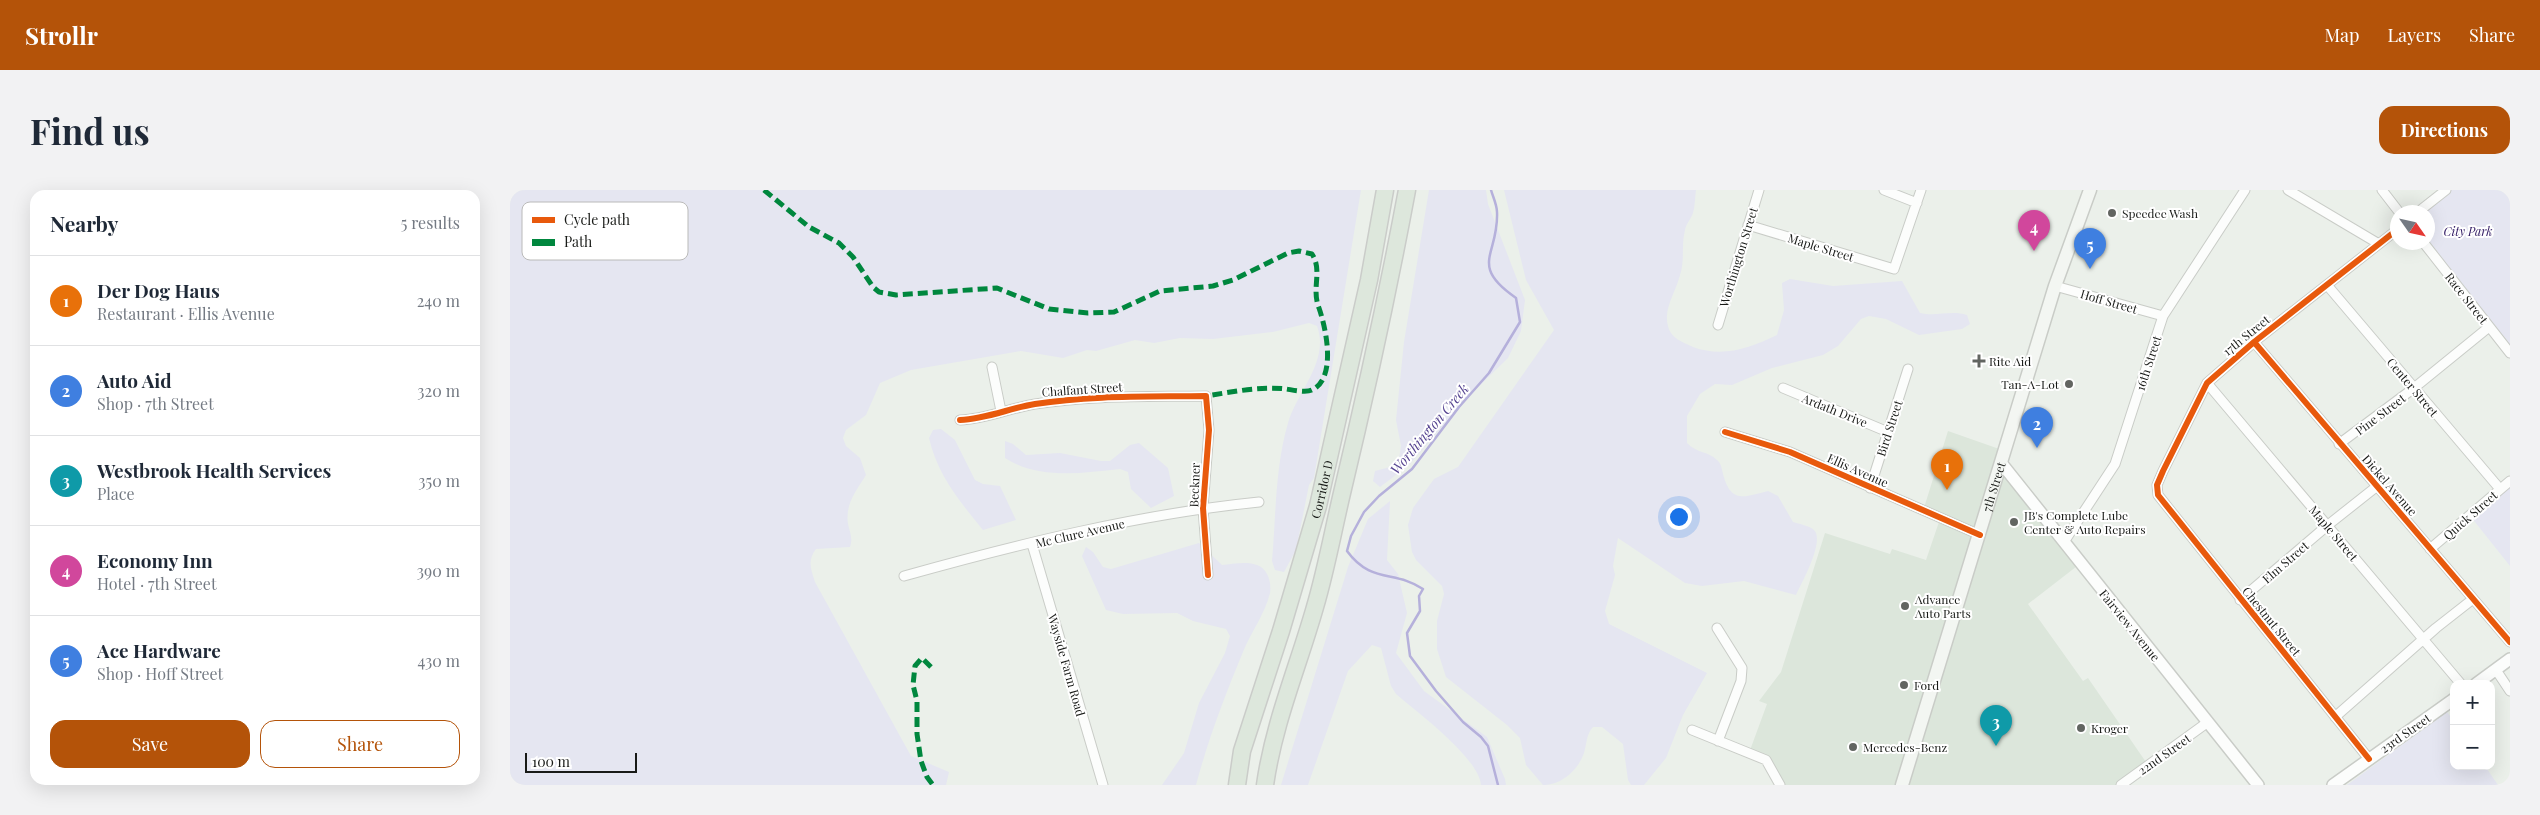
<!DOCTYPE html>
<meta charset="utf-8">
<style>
body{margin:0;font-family:"Playfair Display",serif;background:#f2f2f3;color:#1f2937}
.controls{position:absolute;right:15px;bottom:15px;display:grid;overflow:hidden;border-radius:10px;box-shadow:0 5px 20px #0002}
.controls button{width:45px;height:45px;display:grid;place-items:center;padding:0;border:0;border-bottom:1px solid #e0e1e3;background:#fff;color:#1f2937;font:25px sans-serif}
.compass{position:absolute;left:1880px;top:15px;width:45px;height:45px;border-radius:50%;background:#fff;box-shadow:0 5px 20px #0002;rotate:124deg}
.scale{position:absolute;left:15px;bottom:12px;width:112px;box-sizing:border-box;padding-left:5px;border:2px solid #181a17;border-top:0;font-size:14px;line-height:18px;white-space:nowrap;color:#181a17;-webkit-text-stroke:4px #fff;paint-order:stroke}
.you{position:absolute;left:1168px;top:326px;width:18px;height:18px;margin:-12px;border:4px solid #fff;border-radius:50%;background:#1a73e8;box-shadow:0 0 0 8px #1a73e833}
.badge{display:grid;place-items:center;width:32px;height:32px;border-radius:50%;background:#b45309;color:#fff;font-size:16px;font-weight:700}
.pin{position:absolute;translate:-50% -41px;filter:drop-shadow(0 1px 2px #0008)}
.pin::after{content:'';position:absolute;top:26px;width:18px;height:15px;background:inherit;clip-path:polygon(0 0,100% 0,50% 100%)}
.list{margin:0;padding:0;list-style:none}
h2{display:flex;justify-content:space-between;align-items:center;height:65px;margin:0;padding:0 20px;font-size:21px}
h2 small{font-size:16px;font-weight:400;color:#747a83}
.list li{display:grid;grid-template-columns:32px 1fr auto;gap:15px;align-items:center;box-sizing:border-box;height:90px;padding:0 20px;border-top:1px solid #e0e1e3}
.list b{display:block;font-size:19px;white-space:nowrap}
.list p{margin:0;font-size:16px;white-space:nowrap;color:#747a83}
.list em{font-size:16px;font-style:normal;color:#747a83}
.actions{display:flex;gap:10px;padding:15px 20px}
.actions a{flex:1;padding:11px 0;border:1px solid #b45309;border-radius:15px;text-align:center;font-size:18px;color:#b45309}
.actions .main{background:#b45309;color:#fff}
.map{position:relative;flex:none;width:2000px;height:595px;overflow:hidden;border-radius:15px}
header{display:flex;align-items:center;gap:30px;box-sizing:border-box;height:70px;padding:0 25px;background:#b45309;color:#fff}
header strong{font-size:24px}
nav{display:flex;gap:28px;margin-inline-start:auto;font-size:18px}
.intro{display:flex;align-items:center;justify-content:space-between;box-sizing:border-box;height:120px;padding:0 30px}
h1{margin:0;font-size:35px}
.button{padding:12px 22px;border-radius:15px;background:#b45309;color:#fff;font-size:18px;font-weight:700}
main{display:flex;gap:30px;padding:0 30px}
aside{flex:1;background:#fff;border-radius:15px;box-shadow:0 5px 20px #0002}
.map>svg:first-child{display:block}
.built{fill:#dce6db}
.green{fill:#e5e6f1}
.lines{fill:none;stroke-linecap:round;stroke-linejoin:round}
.stream{stroke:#b5b0db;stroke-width:2.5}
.minor-casing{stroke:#c9ccc7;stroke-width:11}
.tertiary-casing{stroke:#c9ccc7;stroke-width:14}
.secondary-casing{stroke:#c9ccc7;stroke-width:15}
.motorway-casing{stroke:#caccc9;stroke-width:19}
.minor{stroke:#fcfdfc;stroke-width:9}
.tertiary{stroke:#fcfdfc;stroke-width:11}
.secondary{stroke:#f3f6f2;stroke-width:12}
.motorway{stroke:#dde7dc;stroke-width:16}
.quiet{stroke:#00873e;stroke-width:5;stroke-dasharray:10 5;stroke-linecap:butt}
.cycleway-casing{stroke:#fff;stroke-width:9}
.cycleway{stroke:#e8590c;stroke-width:6}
.poi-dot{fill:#626561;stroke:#fff;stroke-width:2}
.labels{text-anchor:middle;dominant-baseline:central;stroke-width:4;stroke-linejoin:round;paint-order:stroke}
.poi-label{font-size:12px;fill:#181a17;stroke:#fff;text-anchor:start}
.park-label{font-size:12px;font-style:italic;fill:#2f1862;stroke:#fff}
.street-label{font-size:12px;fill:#181a17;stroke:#fff}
.water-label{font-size:14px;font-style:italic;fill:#564491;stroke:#fff}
.key{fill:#fff;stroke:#babab9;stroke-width:1}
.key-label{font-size:14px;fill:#181a17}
</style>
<header>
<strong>Strollr</strong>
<nav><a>Map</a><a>Layers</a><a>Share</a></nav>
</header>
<div class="intro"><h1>Find us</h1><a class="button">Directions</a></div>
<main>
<aside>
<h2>Nearby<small>5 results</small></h2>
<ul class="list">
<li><span class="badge" style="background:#e8710a">1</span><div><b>Der Dog Haus</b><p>Restaurant · Ellis Avenue</p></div><em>240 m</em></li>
<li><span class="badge" style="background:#3f7fe0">2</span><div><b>Auto Aid</b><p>Shop · 7th Street</p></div><em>320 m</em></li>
<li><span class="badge" style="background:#0f9aa8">3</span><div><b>Westbrook Health Services</b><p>Place</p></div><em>350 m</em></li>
<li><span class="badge" style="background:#d1479c">4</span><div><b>Economy Inn</b><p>Hotel · 7th Street</p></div><em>390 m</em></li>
<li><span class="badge" style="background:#3f7fe0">5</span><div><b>Ace Hardware</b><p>Shop · Hoff Street</p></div><em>430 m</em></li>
</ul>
<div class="actions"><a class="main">Save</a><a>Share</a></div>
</aside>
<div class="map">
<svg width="2000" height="595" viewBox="0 0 2000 595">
<rect width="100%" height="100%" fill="#ebf0ea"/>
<path class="built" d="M1438,241L1495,261L1492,274L1571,373L1518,414L1573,491L1578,488L1638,575L1611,595H1270L1256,570L1239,563L1257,514L1249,511L1271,482L1315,343L1380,364L1382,359L1416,370L1430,329L1413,321Z"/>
<path class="green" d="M0,0H851L804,288L799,295L786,360L774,382L765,380L762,371C766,326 765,277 778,233C787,202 820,171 807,136L799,133L763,142L703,149L670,148L644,153L625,150L586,161L577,160L553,168L511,161L401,180L370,193L356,225L336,240L333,248L336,256L350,268L356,285C346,301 335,314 338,334C340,343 343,348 340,357L306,359C297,371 301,379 305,392L401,566L439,582L436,595H0Z
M919,0H976L978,14L1015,110L1011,141L998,168L959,206L899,275L870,297L863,291L865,281L884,276L889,269L891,256L886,230L894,152Z
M994,0H1186C1185,7 1185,16 1183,23C1181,29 1176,34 1175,40C1171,55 1175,71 1170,85C1166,102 1153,119 1158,136C1161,149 1173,152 1183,157C1213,168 1240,158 1267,145L1274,120L1272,93L1280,89L1323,96L1392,91L1410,123C1426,127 1441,120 1457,125L1460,134L1452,139L1409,145L1376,129L1359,126L1351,129L1328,156L1313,165L1262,178L1222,195L1205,194L1190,204L1177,226V253C1186,263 1198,261 1207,270C1211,273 1212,279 1213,284C1221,314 1234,307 1258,301L1268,306L1283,332C1289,334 1300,336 1304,340C1315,351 1292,392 1286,405L1234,391L1192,396L1175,393L1108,348L1103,376L1105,385L1095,421L1099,434L1197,483L1173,525L1156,568L1134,595H1121L1118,590L1113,554L1092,537H1083C1076,545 1077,553 1074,563C1068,580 1052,595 1033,595L1016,575L1010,548L997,535L936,487L927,459V431L934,404L932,396L906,370L902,362L898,335L903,318L924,289L948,277L1044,140L1016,90Z
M1936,0H2000V163L1918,52V22H1908Z
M431,239L445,250L465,290L473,294L490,296L506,330L473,340C450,312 427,284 419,248L423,240Z
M495,251L503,254L516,265L550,263L591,271H600L620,255L629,253L658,278L664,306L641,318L621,299L618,282L610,279C572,283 529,290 495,268Z
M2000,296V376L1961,327Z
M880,311L877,370L888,384L897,423L886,463L914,501L977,547L995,589L996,595H971C969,568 907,522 886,504L881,496L871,458L862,455L838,481L798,595H771L838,377L858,329Z
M689,353L712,375C726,374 749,368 757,384C760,389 761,397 760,403C755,424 741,442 733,462C715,505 698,550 686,595H652L674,563L689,513L715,463L720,446L716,439L683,431L667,423L613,424L596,420L572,366L576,357L583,362L593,377L601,379Z
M1937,522L1944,531V576H1975L1988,595H1837Z"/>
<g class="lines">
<path class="stream" d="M981,0C983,7 987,15 987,22C989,65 958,75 1006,108L1010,132L979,183L949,217L902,279L869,306L854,322L841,346L837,361C861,394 885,380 913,399L909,406L910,421L897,443L900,466L926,501L953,532L971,547L978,556L988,595"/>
<defs>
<path id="minor" d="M1374,0L1407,13
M1778,0L1869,54
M1872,0L1889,22
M1908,22L1936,0
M1238,35L1384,79L1411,0
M1913,52L2000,163
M1817,95L1990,299
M1545,96L1653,126
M1208,135L1249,0
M1744,152L2000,452
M482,177L491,221
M1697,193L1951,494
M1273,198L1378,242
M450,230C476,229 500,218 525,214C581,205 640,207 696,206L699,240L693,318L698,385
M1215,242L1280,262L1470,345
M1829,254L1904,198L1979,137
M1360,298L1398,179
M1554,352L1605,274L1653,126L1735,0
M522,354L593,595
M1920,359L2000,291
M394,386C508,354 630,324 749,312
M1730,410L1818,335L1866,297
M1207,438L1232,478L1231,491L1208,551
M1986,480L2000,501
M1825,527L1926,438L1963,409
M1182,540L1256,570L1270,595
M1859,569L1648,305L1647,295L1653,281L1697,193L1744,152L1888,39
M1611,595L1698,532"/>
<path id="tertiary" d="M1492,274L1748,595
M1966,494L2000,469
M1823,595L1944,509"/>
<g id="secondary">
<path id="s1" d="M1392,595L1545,96L1580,0"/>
</g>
<g id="motorway">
<path id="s2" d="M727,595L732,561L771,441L808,316L859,90L875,0"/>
<path d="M755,595C764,532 788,477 805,417C816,380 823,341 832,303C856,203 878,102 897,0"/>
</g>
</defs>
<use href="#minor" class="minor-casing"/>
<use href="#tertiary" class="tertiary-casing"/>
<use href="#secondary" class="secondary-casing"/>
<use href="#motorway" class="motorway-casing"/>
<use href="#minor" class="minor"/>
<use href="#tertiary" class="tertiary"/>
<use href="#secondary" class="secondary"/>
<use href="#motorway" class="motorway"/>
<path class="quiet" d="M254,0L299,37L329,53L343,67L363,97L369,102L386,105L487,98L539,119L578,123L604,122L650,101L703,96L723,90L778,63L789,61L802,64C813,81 801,98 809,118C816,138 827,188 802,200C796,203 783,200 776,199C750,196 722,202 696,206
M421,477L412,468L405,476L403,495L407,511V544L411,571L417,587L423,595"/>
<defs>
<path id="cycleway" d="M1744,152L2000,452
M450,230C476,229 500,218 525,214C581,205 640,207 696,206L699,240L693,318L698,385
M1215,242L1280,262L1470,345
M1859,569L1648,305L1647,295L1653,281L1697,193L1744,152L1888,39"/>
</defs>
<use href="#cycleway" class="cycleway-casing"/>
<use href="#cycleway" class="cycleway"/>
</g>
<g class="poi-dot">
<circle cx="1602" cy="23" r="5"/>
<path d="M1466.5 163.5h5v5h5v5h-5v5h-5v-5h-5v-5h5z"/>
<circle cx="1559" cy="194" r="5"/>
<circle cx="1504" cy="332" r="5"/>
<circle cx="1395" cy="416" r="5"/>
<circle cx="1394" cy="495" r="5"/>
<circle cx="1571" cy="538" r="5"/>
<circle cx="1343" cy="557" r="5"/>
</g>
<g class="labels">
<g class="poi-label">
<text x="1612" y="23">Speedee Wash</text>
<text x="1479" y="171">Rite Aid</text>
<text x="1549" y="194" text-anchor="end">Tan-A-Lot</text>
<text x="1514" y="325">JB's Complete Lube<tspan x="1514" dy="14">Center &amp; Auto Repairs</tspan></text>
<text x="1405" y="409">Advance<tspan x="1405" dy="14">Auto Parts</tspan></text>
<text x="1404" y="495">Ford</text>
<text x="1581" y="538">Kroger</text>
<text x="1353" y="557">Mercedes-Benz</text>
</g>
<g class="park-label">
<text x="1958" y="41">City Park</text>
</g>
<g class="street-label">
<text transform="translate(1311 57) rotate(17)">Maple Street</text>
<text transform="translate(1228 67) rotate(-73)">Worthington Street</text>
<text transform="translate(1957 108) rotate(52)">Race Street</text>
<text transform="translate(1599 111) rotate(16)">Hoff Street</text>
<text transform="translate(1736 145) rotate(-39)">17th Street</text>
<text transform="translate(1638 173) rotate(-72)">16th Street</text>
<text transform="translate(1903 197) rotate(50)">Center Street</text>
<text transform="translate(572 199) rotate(-4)">Chalfant Street</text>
<text transform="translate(1325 220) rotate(22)">Ardath Drive</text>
<text transform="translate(1870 224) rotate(-37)">Pine Street</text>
<text transform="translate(1379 238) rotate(-72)">Bird Street</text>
<text transform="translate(1348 280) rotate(24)">Ellis Avenue</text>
<text transform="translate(684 295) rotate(-88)">Beckner</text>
<text transform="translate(1880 295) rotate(49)">Dickel Avenue</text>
<text stroke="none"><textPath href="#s1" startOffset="312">7th Street</textPath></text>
<text stroke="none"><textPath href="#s2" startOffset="308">Corridor D</textPath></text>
<text transform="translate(1960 325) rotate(-41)">Quick Street</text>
<text transform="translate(570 343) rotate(-13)">Mc Clure Avenue</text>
<text transform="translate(1824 343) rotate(50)">Maple Street</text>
<text transform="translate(1775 372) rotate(-41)">Elm Street</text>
<text transform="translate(1762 431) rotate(51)">Chestnut Street</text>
<text transform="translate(1620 435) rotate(51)">Fairview Avenue</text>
<text transform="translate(557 475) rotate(74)">Wayside Farm Road</text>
<text transform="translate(1895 543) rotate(-35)">23rd Street</text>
<text transform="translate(1654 564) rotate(-35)">22nd Street</text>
</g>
<g class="water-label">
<text transform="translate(919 239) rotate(-50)">Worthington Creek</text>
</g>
</g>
<rect x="12" y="12" width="166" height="58" rx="8" class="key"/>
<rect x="22" y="27" width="23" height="6" fill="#e8590c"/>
<rect x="22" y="49" width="23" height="7" fill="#00873e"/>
<g class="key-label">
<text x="54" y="35">Cycle path</text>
<text x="54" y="57">Path</text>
</g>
</svg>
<div class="controls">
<button>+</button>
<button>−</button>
</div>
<svg class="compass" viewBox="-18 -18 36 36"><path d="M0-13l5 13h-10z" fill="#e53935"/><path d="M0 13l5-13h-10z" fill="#747a83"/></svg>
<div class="scale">100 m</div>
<div class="you"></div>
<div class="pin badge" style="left:1437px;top:300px;background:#e8710a">1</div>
<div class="pin badge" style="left:1527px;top:258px;background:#3f7fe0">2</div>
<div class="pin badge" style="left:1486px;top:556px;background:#0f9aa8">3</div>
<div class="pin badge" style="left:1524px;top:61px;background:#d1479c">4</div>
<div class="pin badge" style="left:1580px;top:79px;background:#3f7fe0">5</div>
</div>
</main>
